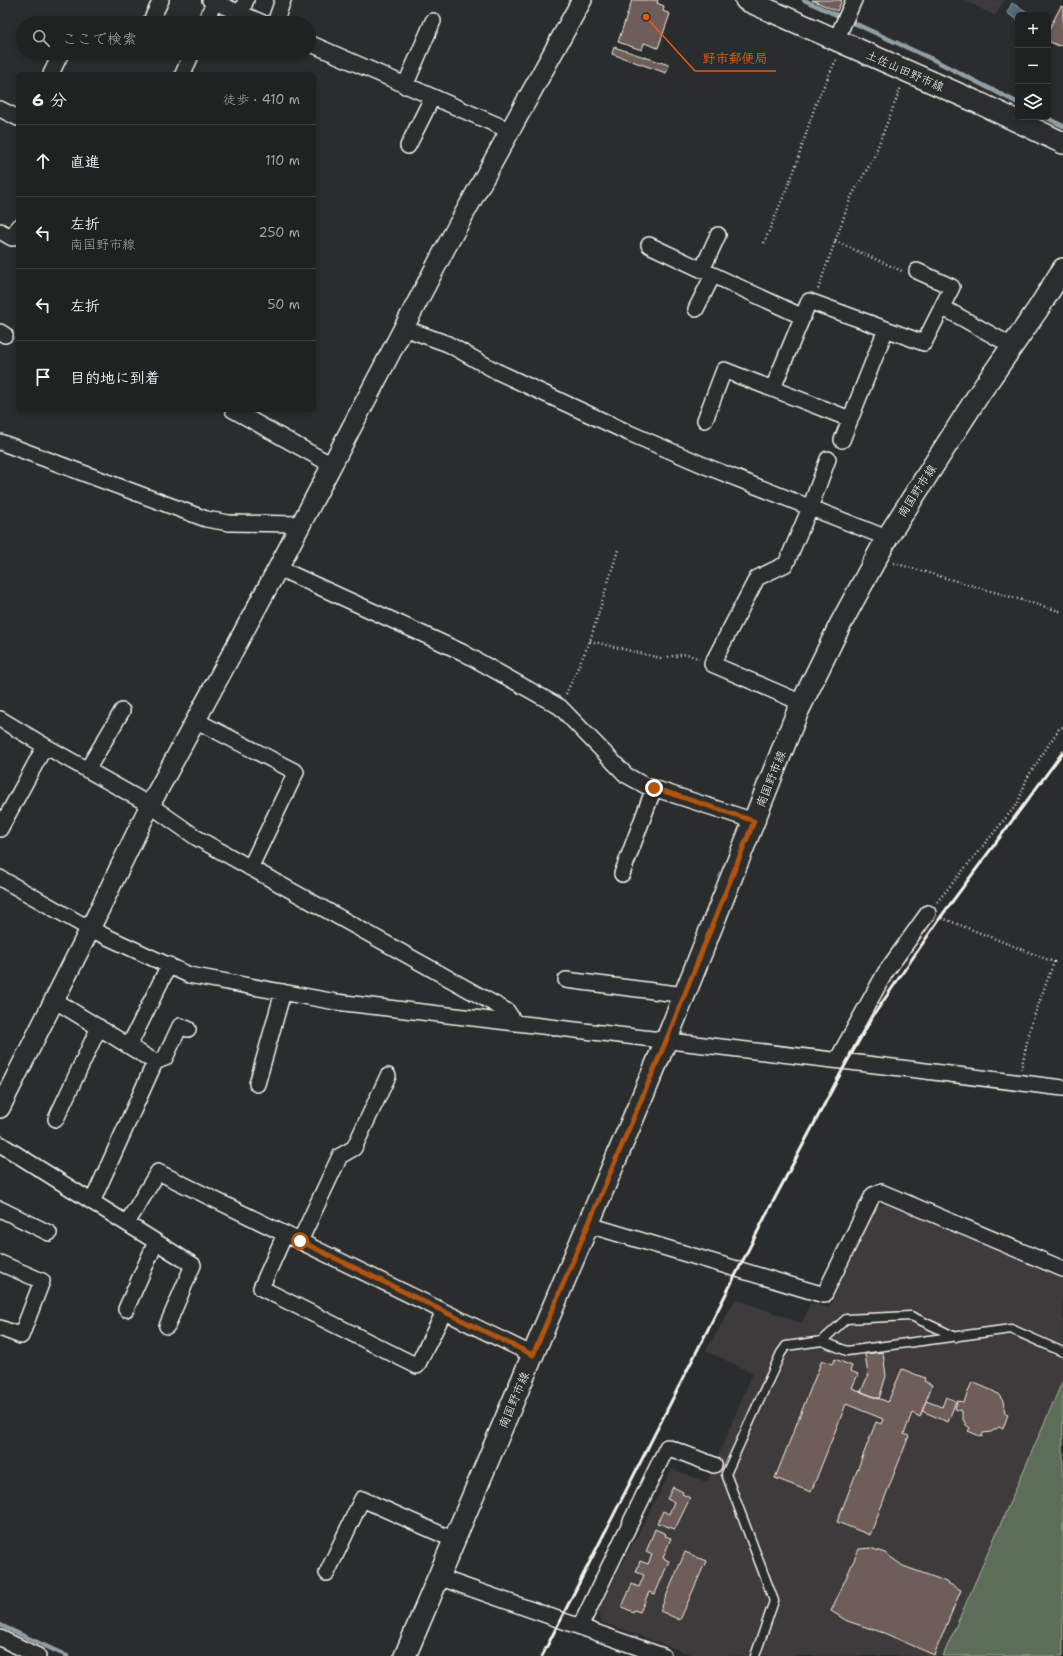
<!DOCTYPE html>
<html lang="ja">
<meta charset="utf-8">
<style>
body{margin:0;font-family:"Shantell Sans","Klee One",sans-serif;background:#2d2f2f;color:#f1f3f6}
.controls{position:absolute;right:12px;top:12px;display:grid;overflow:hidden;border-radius:6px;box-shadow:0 2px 6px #0003}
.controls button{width:36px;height:36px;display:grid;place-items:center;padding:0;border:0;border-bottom:1px solid #3d3f40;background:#202222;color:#f1f3f6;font:20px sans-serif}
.stop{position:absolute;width:12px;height:12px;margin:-9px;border:3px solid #b45309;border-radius:50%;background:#fff}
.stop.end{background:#b45309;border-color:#fff;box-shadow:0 1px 4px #0008}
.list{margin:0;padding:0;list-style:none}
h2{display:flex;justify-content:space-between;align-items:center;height:52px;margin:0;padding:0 16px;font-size:17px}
h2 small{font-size:13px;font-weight:400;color:#a2a4a5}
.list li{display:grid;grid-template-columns:26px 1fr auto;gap:12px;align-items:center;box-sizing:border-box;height:72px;padding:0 16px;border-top:1px solid #3d3f40}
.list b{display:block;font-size:15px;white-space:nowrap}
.list p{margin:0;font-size:13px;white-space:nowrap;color:#a2a4a5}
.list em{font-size:13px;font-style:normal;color:#a2a4a5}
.icon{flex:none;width:22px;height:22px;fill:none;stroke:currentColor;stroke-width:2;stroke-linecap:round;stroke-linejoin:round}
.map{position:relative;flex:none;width:1063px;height:1656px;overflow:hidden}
.search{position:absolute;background:#202222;box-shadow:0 2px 6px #0003;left:16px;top:16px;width:300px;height:44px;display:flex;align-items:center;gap:10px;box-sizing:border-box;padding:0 14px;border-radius:22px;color:#a2a4a5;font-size:15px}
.panel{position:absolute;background:#202222;box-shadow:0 2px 6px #0003;left:16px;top:72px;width:300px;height:340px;border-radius:6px}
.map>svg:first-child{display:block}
.built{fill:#3e3b3b}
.pitch{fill:#5c6e58;stroke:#a8b0a0}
.water{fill:#516976;stroke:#929fa4}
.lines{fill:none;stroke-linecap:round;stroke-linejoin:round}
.stream{stroke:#929fa4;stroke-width:4.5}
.building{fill:#6e5d58;stroke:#f4f1e8}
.service-casing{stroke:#f4f1e8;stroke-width:11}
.minor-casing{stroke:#f4f1e8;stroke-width:18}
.tertiary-casing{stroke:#f4f1e8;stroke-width:22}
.secondary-casing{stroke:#f4f1e8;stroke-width:24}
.path{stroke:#f4f1e8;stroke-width:2.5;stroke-dasharray:1 3;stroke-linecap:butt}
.service{stroke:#2a2d2e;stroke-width:8}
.minor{stroke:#2a2d2e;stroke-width:15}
.tertiary{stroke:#2a2d2e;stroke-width:19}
.secondary{stroke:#2a2d2e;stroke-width:21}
.rail{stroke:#f4f1e8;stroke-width:3}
.route{stroke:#b45309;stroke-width:5}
.labels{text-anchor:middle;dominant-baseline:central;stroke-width:3;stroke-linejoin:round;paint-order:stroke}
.street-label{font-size:12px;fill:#f4f1e8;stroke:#2a2d2e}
.leader{fill:none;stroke:#e8590c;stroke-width:1.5}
.callout-dot{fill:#e8590c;stroke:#2a2d2e;stroke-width:1.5}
.callout-label{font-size:13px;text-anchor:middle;font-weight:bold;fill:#e8590c;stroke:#2a2d2e;stroke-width:3;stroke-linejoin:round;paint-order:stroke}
</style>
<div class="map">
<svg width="1063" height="1656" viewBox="0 0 1063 1656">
<rect width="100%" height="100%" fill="#2a2d2e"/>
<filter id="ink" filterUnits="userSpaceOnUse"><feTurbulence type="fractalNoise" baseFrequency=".025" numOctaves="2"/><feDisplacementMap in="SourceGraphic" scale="8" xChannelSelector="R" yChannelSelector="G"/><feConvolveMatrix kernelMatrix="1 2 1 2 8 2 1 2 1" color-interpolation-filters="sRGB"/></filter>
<g filter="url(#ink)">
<path class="built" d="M964,0H1004L995,16Z
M886,1204L1063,1277V1656H695L601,1622L598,1610L672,1469L707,1482L753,1373L706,1351L736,1299L802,1323L810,1303L829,1308L877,1206Z"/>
<path class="pitch" d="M1063,1380V1656H943Z"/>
<path class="water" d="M1012,3L1031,14L1030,15H1018V20L1007,13Z"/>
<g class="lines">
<path class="stream" d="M804,0L934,60L1018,103
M1045,117L1063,126
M0,1625L67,1656"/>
</g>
<path class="building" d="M632,0H658L657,3L664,6L663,11L670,14L658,48L644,43L642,50L618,42Z
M812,0H842L837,11Z
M1061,6L1063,7V46L1060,45L1059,46L1048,41V31Z
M614,47L669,65L666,73L612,54Z
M883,1352L886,1376L879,1399L861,1392L868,1375L865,1354Z
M835,1359L852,1366L850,1371L858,1374L852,1388L888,1402L902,1369L925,1378L924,1381L932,1385L920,1417L912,1413L904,1434L909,1436L870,1535L837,1522L876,1422L881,1424L883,1419L846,1404L811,1492L775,1478L822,1360L832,1364Z
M972,1382L991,1390L998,1394L1003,1401L1005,1413L1008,1414L1003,1429L999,1427L991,1432L983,1433L982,1437L968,1431L970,1428L966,1425L962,1417V1411L955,1409L957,1401L964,1402Z
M946,1397L956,1401L948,1422L922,1411L926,1401L942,1407Z
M673,1487L683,1492L682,1494L690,1498L675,1529L657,1523L663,1511L669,1514L674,1502L667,1499Z
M655,1529L666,1534L665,1536L671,1538L663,1558L669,1561L655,1594L649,1592L640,1612L634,1610L633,1612L622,1607L632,1584L639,1587L644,1575L636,1572L640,1561L648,1564L652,1555L646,1552Z
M870,1548L885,1553L903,1566L942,1580L961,1590L934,1655L884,1633L847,1621L831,1611L859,1549Z
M685,1552L706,1561L680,1620L660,1611Z"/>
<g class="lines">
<defs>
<path id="service" d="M822,1341L846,1319L911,1316L956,1337
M755,1656L774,1601L726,1474L781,1353L786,1346L822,1341L847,1351L1011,1329L1063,1352"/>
<path id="minor" d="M210,0L263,23
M241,13L246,0
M150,23L161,0
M205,23L214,2
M275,23L283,0
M836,40L854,0
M309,43L511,131
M51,74L61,53
M183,74L192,53
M405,86L433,21
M0,109L18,118
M408,146L432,98
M0,231L12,238L18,227
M649,245L803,317
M702,270L718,235
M942,307L1012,346
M696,309L713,275
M404,328L448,344L496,371L629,433L708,467L887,538
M0,332L5,335
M773,388L809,301L924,343L952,287L917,271
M233,410L332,465
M705,420L724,370L850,419
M842,440L886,329
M0,442L206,519L229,523L301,524
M278,568L462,652L560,707L626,775L644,785L754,821
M802,703L712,664L757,578L786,564L810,508L828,459
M0,719L45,746L150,805L197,838L507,1011L515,1023
M195,720L296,772L250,868
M87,770L122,711
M0,829L45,746
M622,874L654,788
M0,878L90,929L189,975L336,1002L901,1068L1063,1088
M566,980L685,995
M54,1000L155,1062L92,1202
M129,1046L169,965
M837,1060L885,973L928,913
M155,1062L165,1058L180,1026L188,1029
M257,1084L283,992
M56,1119L99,1027
M0,1144L193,1265L167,1326
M0,1209L49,1233
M127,1223L158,1172L533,1355
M589,1225L824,1295L873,1195L881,1192L1063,1269
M285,1234L261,1288L417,1366L444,1312
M300,1241L340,1156L354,1148L388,1076
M0,1263L42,1281L21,1336L0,1328
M126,1309L156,1242
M327,1573L362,1499L454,1540
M438,1577L663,1656
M580,1627L667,1447L714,1465
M0,1638L38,1656"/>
<path id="tertiary" d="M0,1108L90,929L150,805L278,568L446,247L582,0"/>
<path id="secondary" d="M746,0L979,103L1063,143
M405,1656L666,1041L797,713L840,625L887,538L979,394L1038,309L1063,269"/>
</defs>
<use href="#service" class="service-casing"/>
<use href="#minor" class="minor-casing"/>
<use href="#tertiary" class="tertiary-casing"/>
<use href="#secondary" class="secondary-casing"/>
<path class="path" d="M835,241L904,272
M764,243L794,171L816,103L837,58
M818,289L851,197L873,159L901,87
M894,563L1063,612
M590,641L660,658L687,654L699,659
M566,694L590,641L618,550
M937,902L1018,803L1027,778L1059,729L1063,727
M942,918L1054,962L1031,1025L1021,1069"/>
<use href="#service" class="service"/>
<use href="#minor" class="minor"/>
<use href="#tertiary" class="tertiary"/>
<use href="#secondary" class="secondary"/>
<path class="rail" d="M542,1656L766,1215L844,1067L873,1016L940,918L1063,752"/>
</g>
</g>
<g class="lines" filter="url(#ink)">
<path class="route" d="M300,1241L533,1355L666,1041L754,821L654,788"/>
</g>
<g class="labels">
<g class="street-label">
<text transform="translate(905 71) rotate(24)">土佐山田野市線</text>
<text transform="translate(917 491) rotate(-57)">南国野市線</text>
<text transform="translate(771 779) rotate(-68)">南国野市線</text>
<text transform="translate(514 1400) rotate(-67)">南国野市線</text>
</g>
</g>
<path class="leader" d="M646 17L695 71H776"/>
<circle class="callout-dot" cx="646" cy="17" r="4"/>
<g class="callout-label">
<text x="735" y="63">野市郵便局</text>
</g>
</svg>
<div class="controls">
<button>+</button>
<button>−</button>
<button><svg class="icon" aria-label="layers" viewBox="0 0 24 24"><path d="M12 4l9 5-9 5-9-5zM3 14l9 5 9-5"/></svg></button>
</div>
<div class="stop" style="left:300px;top:1241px"></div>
<div class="stop end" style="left:654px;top:788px"></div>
<div class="search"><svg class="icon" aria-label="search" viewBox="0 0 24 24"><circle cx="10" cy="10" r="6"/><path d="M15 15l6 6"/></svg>ここで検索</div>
<section class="panel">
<h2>6 分<small>徒歩 · 410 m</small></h2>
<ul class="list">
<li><svg class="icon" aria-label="ahead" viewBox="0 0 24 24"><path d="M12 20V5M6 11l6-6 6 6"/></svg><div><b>直進</b></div><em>110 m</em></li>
<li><svg class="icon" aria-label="left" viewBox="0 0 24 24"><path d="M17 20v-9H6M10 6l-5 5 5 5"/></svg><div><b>左折</b><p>南国野市線</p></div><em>250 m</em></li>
<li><svg class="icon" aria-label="left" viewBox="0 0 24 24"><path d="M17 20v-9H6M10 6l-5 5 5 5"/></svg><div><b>左折</b></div><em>50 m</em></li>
<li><svg class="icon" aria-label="arrive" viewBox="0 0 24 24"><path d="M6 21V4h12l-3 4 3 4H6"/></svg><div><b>目的地に到着</b></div></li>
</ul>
</section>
</div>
